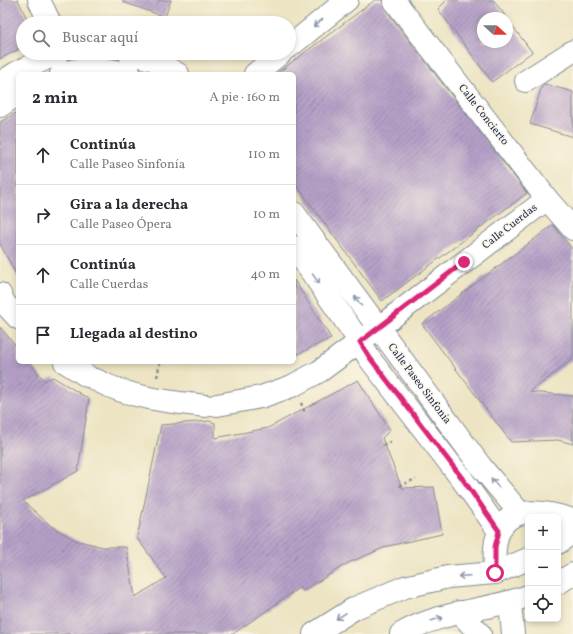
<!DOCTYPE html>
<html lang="es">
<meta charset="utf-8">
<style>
body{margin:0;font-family:Vollkorn,serif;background:#f2f2f3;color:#2b2b33}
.controls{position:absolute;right:12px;bottom:12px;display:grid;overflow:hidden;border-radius:6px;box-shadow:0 2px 6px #0003}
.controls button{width:36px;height:36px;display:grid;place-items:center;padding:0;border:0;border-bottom:1px solid #e1e1e2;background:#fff;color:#2b2b33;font:20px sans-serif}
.compass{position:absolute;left:477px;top:12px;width:36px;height:36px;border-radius:50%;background:#fff;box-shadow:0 2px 6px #0003;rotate:111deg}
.stop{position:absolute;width:12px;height:12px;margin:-9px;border:3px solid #db2777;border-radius:50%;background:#fff}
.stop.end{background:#db2777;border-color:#fff;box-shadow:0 1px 4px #0008}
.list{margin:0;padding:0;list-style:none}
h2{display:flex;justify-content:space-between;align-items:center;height:52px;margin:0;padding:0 16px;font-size:17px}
h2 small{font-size:13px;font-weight:400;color:#7c7c81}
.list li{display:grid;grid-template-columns:26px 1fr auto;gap:12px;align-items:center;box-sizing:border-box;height:60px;padding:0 16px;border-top:1px solid #e1e1e2}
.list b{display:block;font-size:15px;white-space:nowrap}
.list p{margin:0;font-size:13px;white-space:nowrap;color:#7c7c81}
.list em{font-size:13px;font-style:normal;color:#7c7c81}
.icon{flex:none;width:22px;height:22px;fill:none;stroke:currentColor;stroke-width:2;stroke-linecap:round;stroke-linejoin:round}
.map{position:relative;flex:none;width:573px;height:634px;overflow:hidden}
.search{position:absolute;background:#fff;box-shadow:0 2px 6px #0003;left:16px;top:16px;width:280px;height:44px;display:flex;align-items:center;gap:10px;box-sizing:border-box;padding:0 14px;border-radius:22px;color:#7c7c81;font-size:15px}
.panel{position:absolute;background:#fff;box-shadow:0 2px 6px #0003;left:16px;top:72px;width:280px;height:292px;border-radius:6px}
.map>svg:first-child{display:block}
.building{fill:url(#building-hatch)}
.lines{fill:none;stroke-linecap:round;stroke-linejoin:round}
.minor-casing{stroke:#848a90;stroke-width:24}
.major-casing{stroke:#848a90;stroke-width:24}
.path{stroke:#848a90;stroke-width:2.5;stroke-dasharray:3 3;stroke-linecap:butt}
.minor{stroke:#fff;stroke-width:22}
.major{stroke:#fff;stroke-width:22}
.oneway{stroke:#8d97ae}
.route{stroke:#db2777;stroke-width:5}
.labels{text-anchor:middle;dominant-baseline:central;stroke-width:3;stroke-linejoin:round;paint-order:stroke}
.street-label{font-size:11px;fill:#1b2f5e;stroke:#fcf5e5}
</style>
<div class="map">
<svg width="573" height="634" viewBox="0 0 573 634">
<defs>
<pattern id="building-hatch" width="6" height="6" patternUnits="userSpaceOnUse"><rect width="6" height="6" fill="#b5a0c7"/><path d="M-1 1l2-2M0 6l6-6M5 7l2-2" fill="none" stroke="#9283a5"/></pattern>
</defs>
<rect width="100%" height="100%" fill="#fcf5e5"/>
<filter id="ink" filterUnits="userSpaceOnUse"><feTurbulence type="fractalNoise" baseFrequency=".025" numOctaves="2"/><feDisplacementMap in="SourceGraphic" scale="8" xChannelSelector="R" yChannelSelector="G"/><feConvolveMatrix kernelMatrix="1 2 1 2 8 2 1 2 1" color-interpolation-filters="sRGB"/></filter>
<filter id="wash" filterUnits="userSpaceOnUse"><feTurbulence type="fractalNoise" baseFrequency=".012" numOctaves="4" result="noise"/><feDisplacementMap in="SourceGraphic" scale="16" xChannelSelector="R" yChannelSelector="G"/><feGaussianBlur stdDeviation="0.9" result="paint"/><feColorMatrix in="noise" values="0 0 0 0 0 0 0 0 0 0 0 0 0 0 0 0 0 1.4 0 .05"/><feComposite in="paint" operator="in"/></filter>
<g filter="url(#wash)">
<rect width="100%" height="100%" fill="#ece4c2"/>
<g id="blocks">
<path class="building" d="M0,0H18L29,23H23V47L0,59Z
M123,0H171L165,17L123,2Z
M375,0H382L384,8L527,193L382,301L294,182V74H276Z
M447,0H493L507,18H483V42H507V19L532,52L492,82L438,9Z
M545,84L573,92V137L530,124L542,86Z
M18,112V278L0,244V122Z
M553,225L573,250V359L530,392L573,396V444L558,440L511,442L422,324Z
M294,280L331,338L294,356Z
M0,327L18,348V362H29L45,381L53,377L89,399L78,471L23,501L51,526L75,540L103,547H126L135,597L166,578L137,538L161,425L209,421L215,423V438L268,428L358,380L390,430L382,438L402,488L434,487L442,534L388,546L348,563L303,591L300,587L233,634H0Z"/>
</g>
</g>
<g filter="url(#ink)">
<use href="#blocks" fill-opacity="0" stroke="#848a90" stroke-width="1"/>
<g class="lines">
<defs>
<path id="minor" d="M39,0L50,23
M394,0L547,199L573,229
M289,47L347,0
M129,53L154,60L178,74
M61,74C81,66 109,69 130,74
M255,74L281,53
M526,81L573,51
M0,83L16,73L58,53
M0,106L18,94
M294,213L482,468L520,513
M294,247L360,342L369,358L464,482L499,531
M0,294L5,304L18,318
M65,362L87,376
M96,380C130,398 169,402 206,406
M217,405L261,397L292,386L320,371L386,322L547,199
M495,573C495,564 494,556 495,548C499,502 542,510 573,520
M510,602L513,634
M459,612L480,634"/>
<path id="major" d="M558,543L573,532
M558,583L573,574
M314,634L355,608L405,587L448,577L495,573L528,559
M401,634C440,611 486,611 528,596"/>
</defs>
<use href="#minor" class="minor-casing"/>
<use href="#major" class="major-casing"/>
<path class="path" d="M157,377L160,362
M301,403L305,413
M383,445L392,441
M399,486L416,479"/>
<use href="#minor" class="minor"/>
<use href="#major" class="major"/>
</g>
<defs><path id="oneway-shaft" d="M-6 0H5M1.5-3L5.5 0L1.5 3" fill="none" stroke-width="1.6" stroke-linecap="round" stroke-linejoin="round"/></defs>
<g class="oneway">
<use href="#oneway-shaft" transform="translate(318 23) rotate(141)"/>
<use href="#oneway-shaft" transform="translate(316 279) rotate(55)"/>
<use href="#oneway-shaft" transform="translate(358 301) rotate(-126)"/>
<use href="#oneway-shaft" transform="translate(495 483) rotate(-130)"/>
<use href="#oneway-shaft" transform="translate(464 576) rotate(177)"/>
<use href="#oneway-shaft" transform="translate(341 616) rotate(148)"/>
<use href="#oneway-shaft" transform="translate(437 619) rotate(-17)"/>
</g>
</g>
<g class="lines" filter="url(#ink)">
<path class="route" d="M464,262L360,342L370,358L462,478L499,531L495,547V573"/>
</g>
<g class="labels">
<g class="street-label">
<text transform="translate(483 115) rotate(52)">Calle Concierto</text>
<text transform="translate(510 227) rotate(-38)">Calle Cuerdas</text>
<text transform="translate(419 384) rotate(53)">Calle Paseo Sinfonía</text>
</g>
</g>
</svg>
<div class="controls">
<button>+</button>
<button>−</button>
<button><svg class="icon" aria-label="locate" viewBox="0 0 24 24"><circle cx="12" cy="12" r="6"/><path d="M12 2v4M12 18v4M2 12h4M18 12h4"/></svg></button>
</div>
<svg class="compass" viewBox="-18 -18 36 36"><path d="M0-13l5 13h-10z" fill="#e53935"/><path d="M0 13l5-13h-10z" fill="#7c7c81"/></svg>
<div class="stop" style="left:495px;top:573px"></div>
<div class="stop end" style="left:464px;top:262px"></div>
<div class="search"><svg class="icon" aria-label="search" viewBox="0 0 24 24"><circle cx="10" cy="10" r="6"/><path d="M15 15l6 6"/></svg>Buscar aquí</div>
<section class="panel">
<h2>2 min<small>A pie · 160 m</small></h2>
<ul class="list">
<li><svg class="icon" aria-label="ahead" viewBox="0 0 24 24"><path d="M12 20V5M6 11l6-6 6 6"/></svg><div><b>Continúa</b><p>Calle Paseo Sinfonía</p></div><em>110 m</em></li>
<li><svg class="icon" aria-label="right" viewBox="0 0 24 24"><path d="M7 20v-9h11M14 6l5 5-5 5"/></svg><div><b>Gira a la derecha</b><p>Calle Paseo Ópera</p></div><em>10 m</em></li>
<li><svg class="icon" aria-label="ahead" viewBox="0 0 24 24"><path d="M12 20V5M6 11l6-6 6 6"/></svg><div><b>Continúa</b><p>Calle Cuerdas</p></div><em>40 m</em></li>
<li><svg class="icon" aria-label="arrive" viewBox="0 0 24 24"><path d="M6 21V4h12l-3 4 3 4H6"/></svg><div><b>Llegada al destino</b></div></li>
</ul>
</section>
</div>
